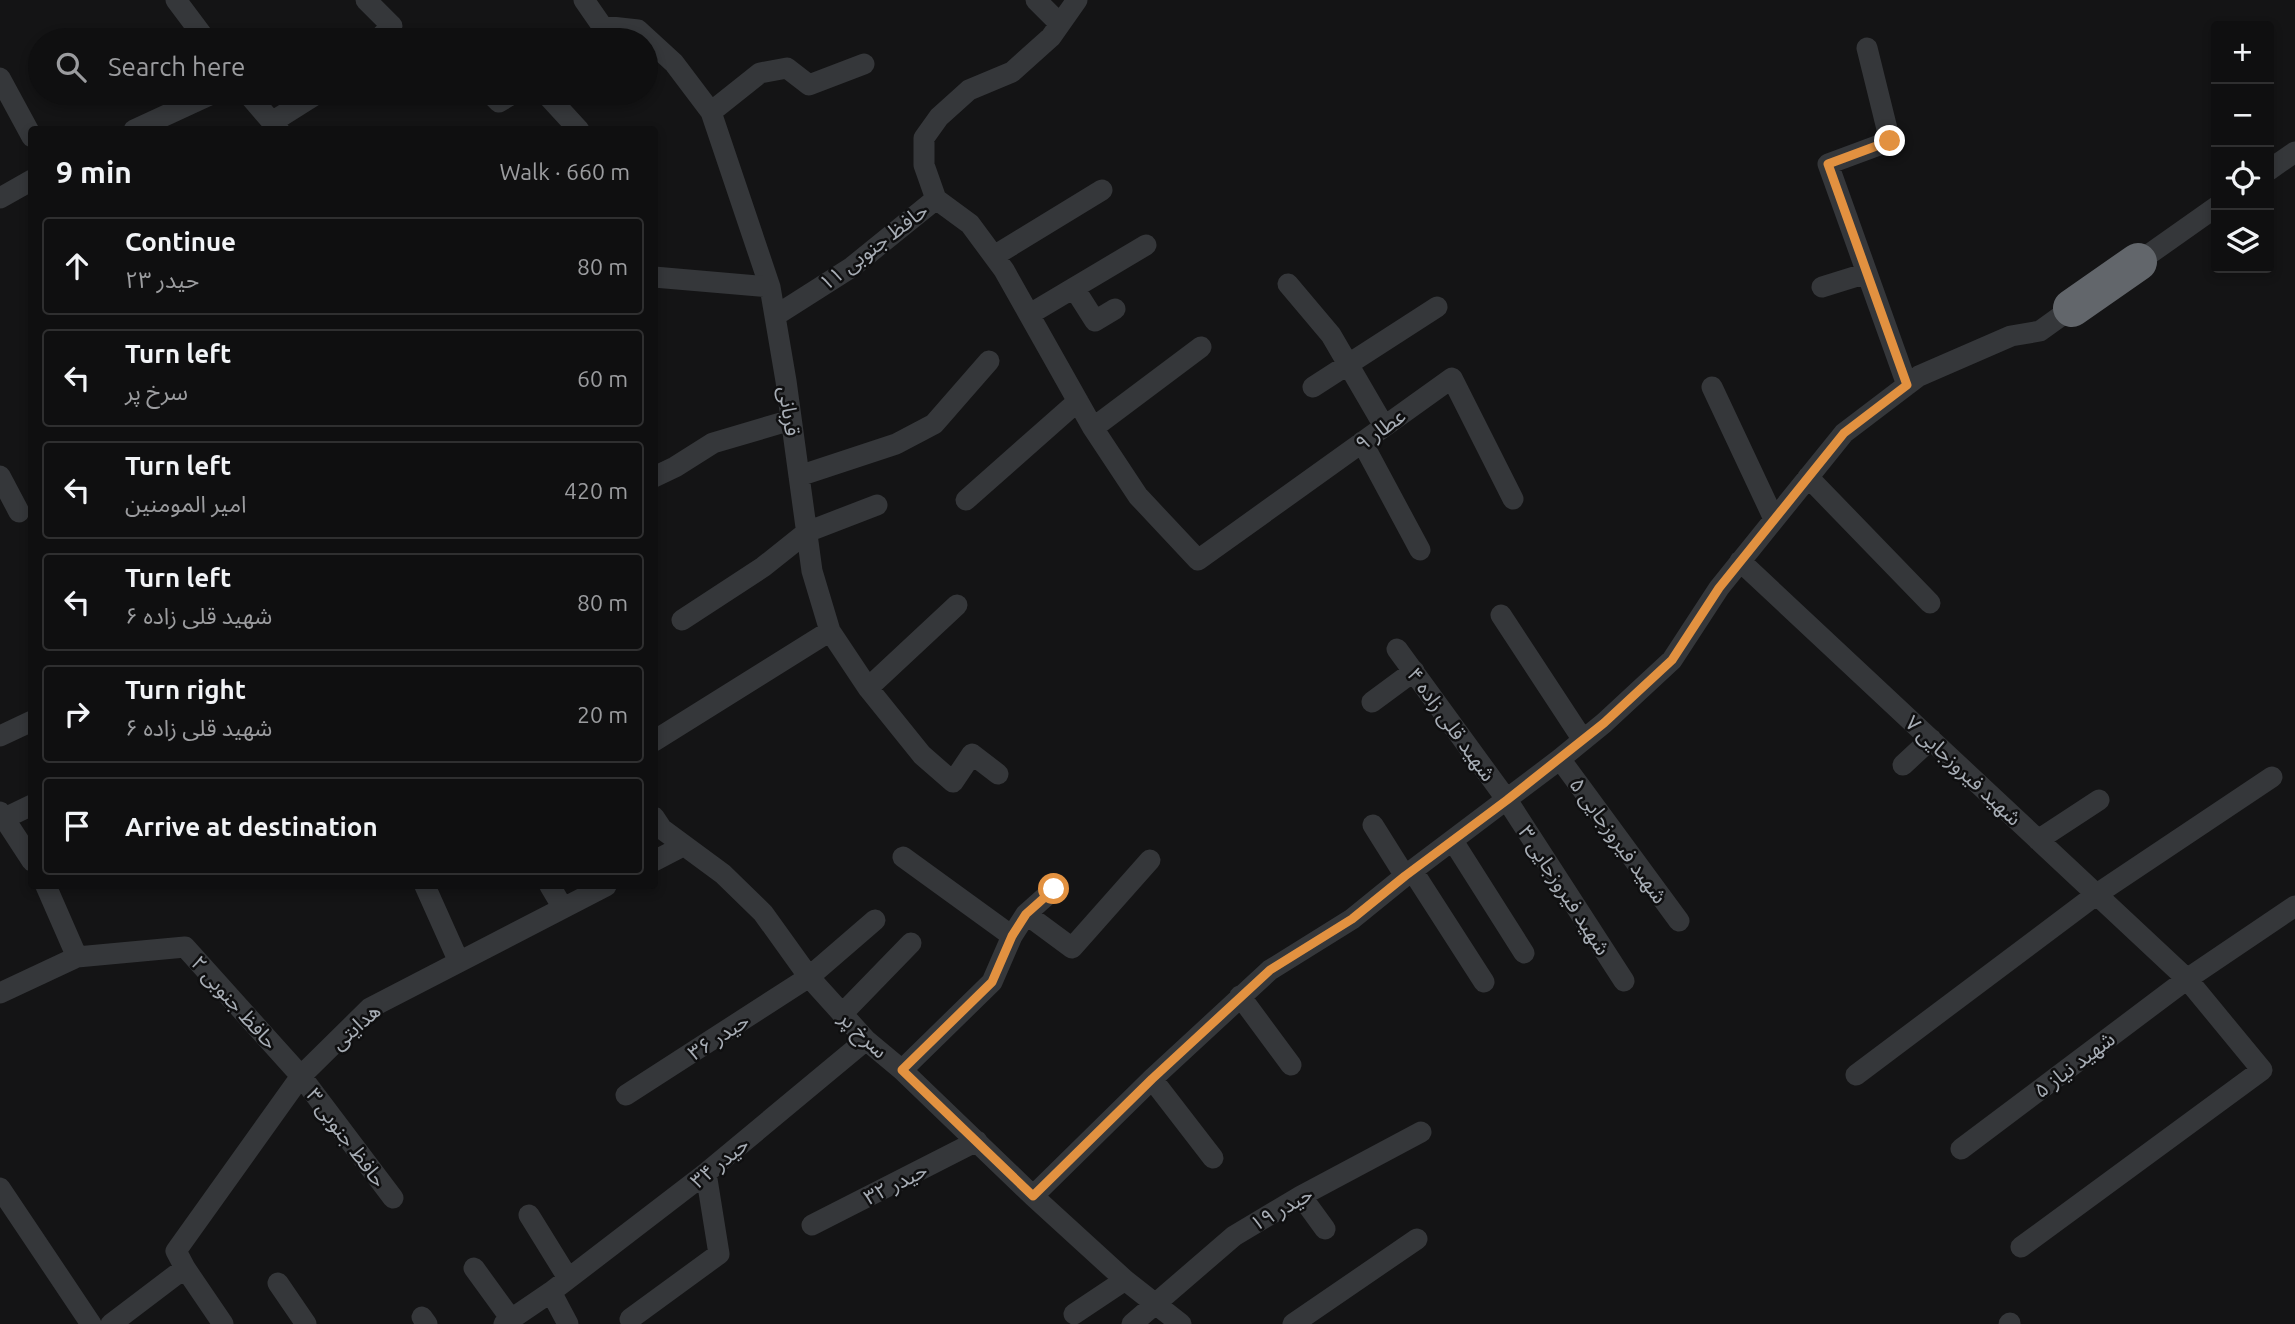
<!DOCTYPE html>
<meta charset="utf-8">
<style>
body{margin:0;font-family:Ubuntu,"Noto Sans Arabic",sans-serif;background:#181819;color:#f1f3f6}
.controls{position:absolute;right:21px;top:21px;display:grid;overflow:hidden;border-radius:7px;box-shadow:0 4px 10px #0003}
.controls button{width:63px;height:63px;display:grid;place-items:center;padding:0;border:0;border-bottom:2px solid #2f2f30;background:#0f0f10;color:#f1f3f6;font:35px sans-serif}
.stop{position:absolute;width:21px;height:21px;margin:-16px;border:5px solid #e29140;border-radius:50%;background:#fff}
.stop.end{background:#e29140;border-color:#fff;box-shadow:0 2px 7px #0008}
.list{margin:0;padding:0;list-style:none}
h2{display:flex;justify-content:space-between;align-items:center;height:91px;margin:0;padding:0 28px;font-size:30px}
h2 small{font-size:23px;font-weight:400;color:#9b9c9f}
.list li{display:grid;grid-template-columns:46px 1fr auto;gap:21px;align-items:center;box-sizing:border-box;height:98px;margin:0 14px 14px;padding:0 14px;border:2px solid #2f2f30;border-radius:7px}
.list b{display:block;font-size:26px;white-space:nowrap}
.list p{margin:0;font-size:23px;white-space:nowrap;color:#9b9c9f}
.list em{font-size:23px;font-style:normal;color:#9b9c9f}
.icon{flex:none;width:38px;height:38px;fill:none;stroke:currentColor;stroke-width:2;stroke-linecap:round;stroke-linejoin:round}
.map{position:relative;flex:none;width:2295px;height:1324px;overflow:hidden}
.search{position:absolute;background:#0f0f10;box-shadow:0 4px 10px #0003;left:28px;top:28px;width:630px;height:77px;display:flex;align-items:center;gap:18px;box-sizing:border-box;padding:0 24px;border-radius:38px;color:#9b9c9f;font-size:26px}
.panel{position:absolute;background:#0f0f10;box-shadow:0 4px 10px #0003;left:28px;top:126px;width:630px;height:763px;border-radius:7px}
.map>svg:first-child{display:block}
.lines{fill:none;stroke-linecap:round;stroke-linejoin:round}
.street{stroke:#35373a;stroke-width:21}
.highway{stroke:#62666b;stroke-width:38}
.route{stroke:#e29140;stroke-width:9}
.labels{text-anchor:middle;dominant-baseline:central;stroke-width:5;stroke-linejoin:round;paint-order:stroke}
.street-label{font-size:21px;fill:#a7adb5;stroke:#0f0f10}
</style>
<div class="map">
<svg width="2295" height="1324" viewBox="0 0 2295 1324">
<rect width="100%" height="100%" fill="#141415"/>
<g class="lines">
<path class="street" d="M176,0L206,40
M366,0L392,26L377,40
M584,0L602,26L638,30L674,63L711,112L770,287L786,381L812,571L830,631L868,688L922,755L953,782L972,754L998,774
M1036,0L1060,24
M1077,0L1051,37L1012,72L969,90L939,117L924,138V165L936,199L970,224L1004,270L1093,428L1138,496L1198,560L1452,378L1513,499
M1867,48L1890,141L1828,164L1907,385
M0,78L32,137
M247,93L279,130
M490,93L499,102L514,93
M545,93L579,130
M711,112L760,73L787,68L809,85L864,64
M272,122L318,93
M134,130L214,93
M2269,170L2295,152
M0,198L32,180
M994,256L1102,190
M2138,262L2216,207
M654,277L770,287
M1288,284L1331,335L1384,426
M1822,287L1867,273
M1074,288L1095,321L1115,309
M1030,314L1146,245
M775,316L852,267L936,199
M1313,387L1437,307
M1712,387L1774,519
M1093,428L1201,347
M1362,442L1420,550
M0,476L19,512
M799,476L896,444L934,424L989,361
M654,477L675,467L713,443L791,420
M1808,477L1930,603
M966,500L1078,401
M1740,561L2187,979L2262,1070L2021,1247
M1501,615L1583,740
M682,620L763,567L807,532L877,505
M1397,649L1507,800L1624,981
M868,688L957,605
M1372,702L1414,671
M0,736L32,721
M654,741L830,631
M1560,759L1679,921
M1903,765L1931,739
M0,812L32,861
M654,817L662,829L723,874L763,913L809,977L866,1040L902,1070L1033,1196L1125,1280L1181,1324
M5,818L32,805
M1373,825L1405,876
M2038,840L2099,800
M1453,841L1524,953
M903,857L1012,936
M654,861L683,846
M1412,870L1484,982
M46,886L77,957
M425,886L459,962
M550,886L563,908
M1026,914L1072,948L1150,860
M0,993L77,957L185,947L301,1076L393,1198
M1240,996L1291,1065
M842,1014L911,943
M902,1070L992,982L1012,936L1026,914L1054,889
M1856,1075L2097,894L2272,777
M1152,1079L1213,1158
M626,1095L809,977L875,920
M1961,1149L2187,979L2295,906
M0,1188L91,1324
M1033,1196L1152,1079L1270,970L1352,919L1405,876L1560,759L1604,723L1672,660L1719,588L1844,433L1919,376L2011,336L2040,331L2072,308
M1301,1196L1325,1229
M529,1215L568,1278
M812,1225L977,1141
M474,1268L511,1319
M278,1283L306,1324
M551,1292L568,1324
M1074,1314L1125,1280
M422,1317L427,1324
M630,1319L719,1254L706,1173
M111,1324L185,1268
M223,1324L185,1268L176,1251L301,1076L370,1008L606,886
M504,1324L551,1292L706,1173L866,1040
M1132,1324L1234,1236L1301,1196L1421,1132
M1293,1324L1417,1239
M2009,1324L2010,1323"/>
<path class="highway" d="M2072,308L2138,262"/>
</g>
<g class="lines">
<path class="route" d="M1054,889L1026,914L1012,936L992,982L902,1070L1033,1196L1152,1079L1270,970L1352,919L1405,876L1507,800L1604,723L1672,660L1719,588L1844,433L1907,385L1828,164L1890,141"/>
</g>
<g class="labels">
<g class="street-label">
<text transform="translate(873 246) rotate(-37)">حافظ جنوبی ۱۱</text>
<text transform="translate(790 411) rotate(82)">قربانی</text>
<text transform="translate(1380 429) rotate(-36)">عطار ۹</text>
<text transform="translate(1452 724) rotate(54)">شهید قلی زاده ۴</text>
<text transform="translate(1964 770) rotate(43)">شهید فیروزجایی ۷</text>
<text transform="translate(1619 840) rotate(54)">شهید فیروزجایی ۵</text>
<text transform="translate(1565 890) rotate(57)">شهید فیروزجایی ۳</text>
<text transform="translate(235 1002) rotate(48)">حافظ جنوبی ۲</text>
<text transform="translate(355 1026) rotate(-41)">هدایتی</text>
<text transform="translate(864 1034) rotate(44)">سرخ پر</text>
<text transform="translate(718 1036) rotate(-33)">حیدر ۳۶</text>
<text transform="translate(2074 1064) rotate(-37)">شهید نیاز ۵</text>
<text transform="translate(347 1137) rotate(53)">حافظ جنوبی ۳</text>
<text transform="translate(719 1162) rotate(-39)">حیدر ۳۴</text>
<text transform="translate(895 1183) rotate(-27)">حیدر ۳۲</text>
<text transform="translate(1281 1208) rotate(-30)">حیدر ۱۹</text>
</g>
</g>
</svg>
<div class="controls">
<button>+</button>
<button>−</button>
<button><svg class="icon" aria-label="locate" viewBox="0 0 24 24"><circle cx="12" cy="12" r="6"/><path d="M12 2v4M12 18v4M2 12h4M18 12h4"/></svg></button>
<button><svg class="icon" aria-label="layers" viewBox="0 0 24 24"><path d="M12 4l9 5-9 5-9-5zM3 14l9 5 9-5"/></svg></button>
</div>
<div class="stop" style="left:1054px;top:889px"></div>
<div class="stop end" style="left:1890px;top:141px"></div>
<div class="search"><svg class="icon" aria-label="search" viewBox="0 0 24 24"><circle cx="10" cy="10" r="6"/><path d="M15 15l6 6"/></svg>Search here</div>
<section class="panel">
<h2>9 min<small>Walk · 660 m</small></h2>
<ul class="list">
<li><svg class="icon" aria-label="ahead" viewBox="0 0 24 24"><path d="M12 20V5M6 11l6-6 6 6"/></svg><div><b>Continue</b><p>حیدر ۲۳</p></div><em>80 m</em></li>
<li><svg class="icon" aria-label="left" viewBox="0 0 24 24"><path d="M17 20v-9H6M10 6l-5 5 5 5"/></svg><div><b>Turn left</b><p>سرخ پر</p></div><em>60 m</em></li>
<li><svg class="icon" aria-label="left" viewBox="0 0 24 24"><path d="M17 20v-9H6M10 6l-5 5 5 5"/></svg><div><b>Turn left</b><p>امیر المومنین</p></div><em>420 m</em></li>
<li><svg class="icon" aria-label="left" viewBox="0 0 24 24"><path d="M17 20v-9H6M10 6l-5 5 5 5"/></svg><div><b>Turn left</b><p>شهید قلی زاده ۶</p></div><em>80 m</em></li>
<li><svg class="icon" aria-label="right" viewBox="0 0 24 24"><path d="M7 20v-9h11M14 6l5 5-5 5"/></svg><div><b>Turn right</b><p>شهید قلی زاده ۶</p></div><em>20 m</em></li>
<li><svg class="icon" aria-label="arrive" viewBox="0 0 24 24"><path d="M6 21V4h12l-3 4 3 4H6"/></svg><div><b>Arrive at destination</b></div></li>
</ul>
</section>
</div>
